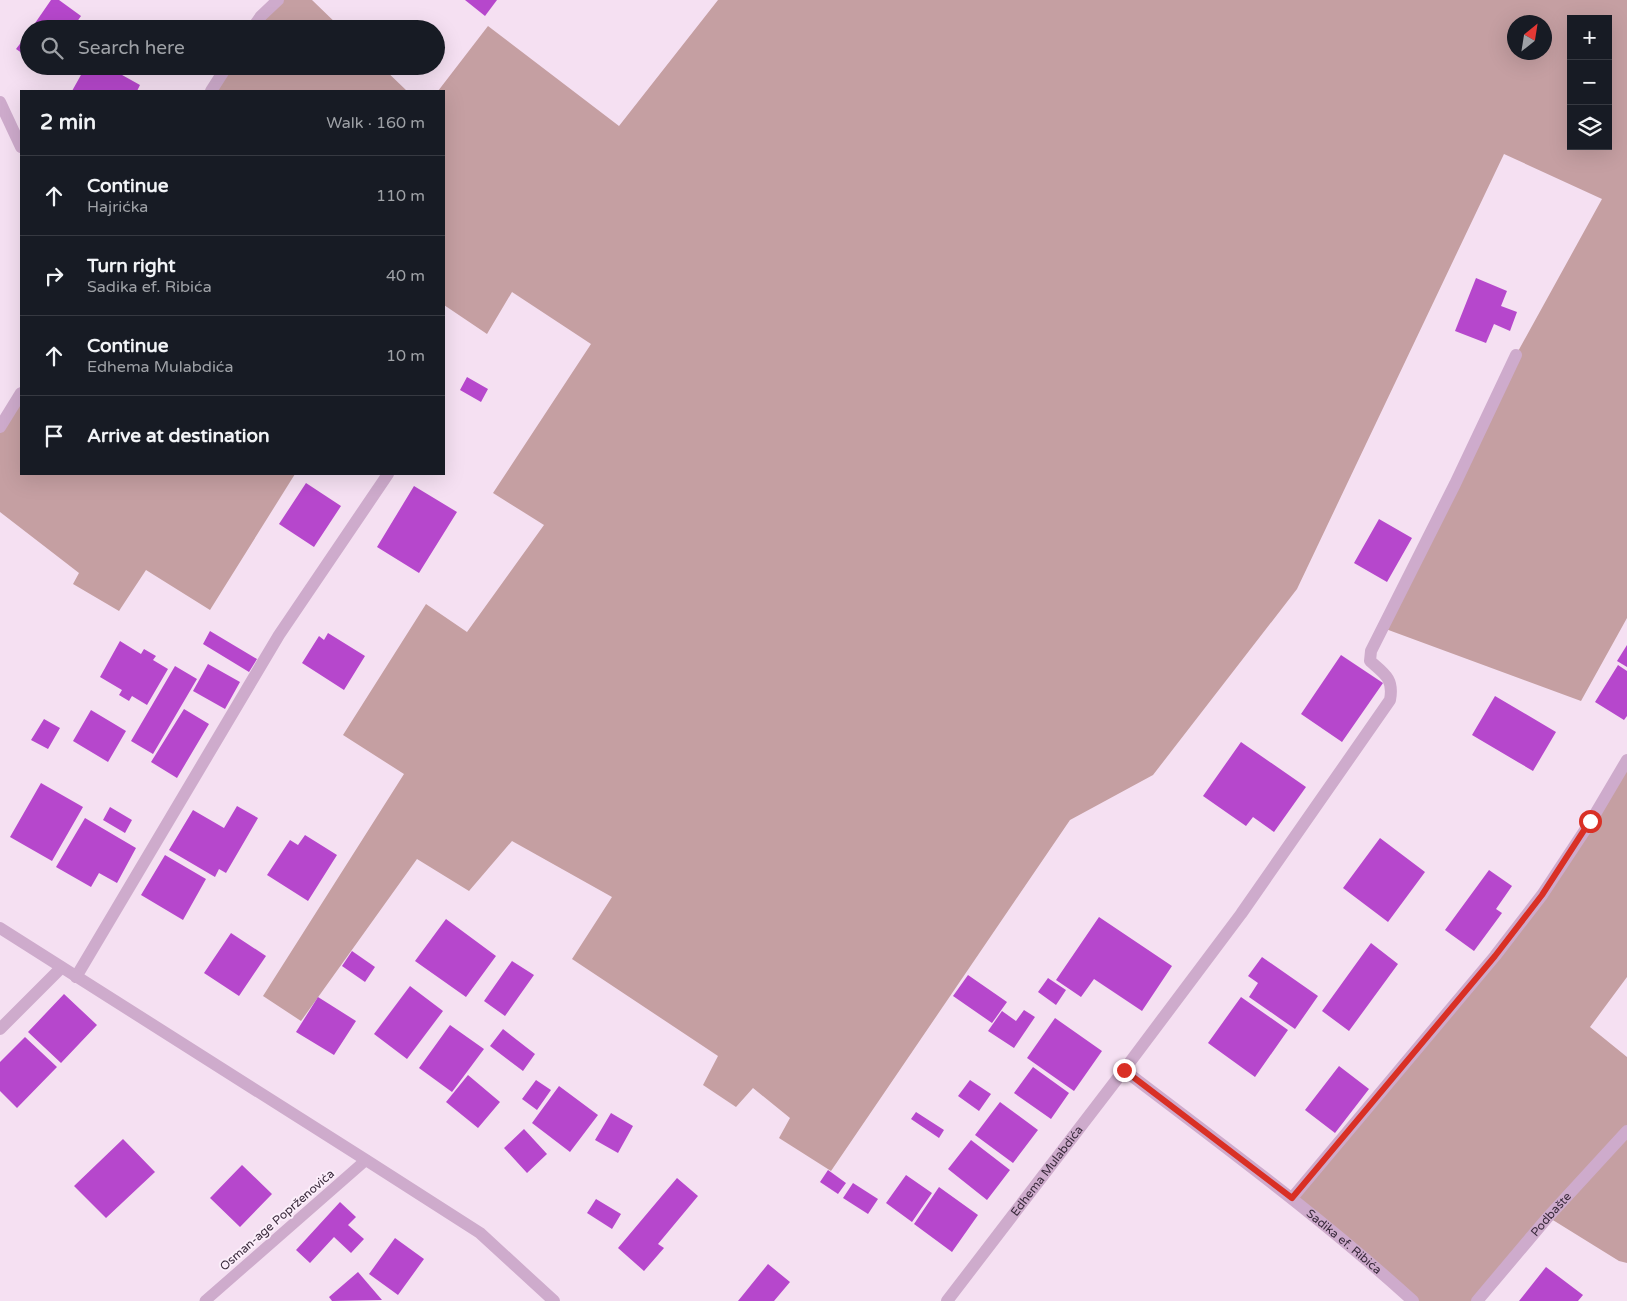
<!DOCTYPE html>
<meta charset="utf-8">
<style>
body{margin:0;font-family:"Varela Round",sans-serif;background:#20242c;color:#f1f3f6}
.controls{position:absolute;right:15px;top:15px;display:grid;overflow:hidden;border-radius:0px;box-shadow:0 5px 20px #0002}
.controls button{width:45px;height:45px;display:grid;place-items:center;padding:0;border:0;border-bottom:1px solid #363941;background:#171b24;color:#f1f3f6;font:25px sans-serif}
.compass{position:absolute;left:1507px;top:15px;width:45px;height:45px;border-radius:50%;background:#171b24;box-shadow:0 5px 20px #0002;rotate:30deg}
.stop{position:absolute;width:15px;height:15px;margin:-11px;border:4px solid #d93025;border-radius:50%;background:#fff}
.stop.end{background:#d93025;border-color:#fff;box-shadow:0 1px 5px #0008}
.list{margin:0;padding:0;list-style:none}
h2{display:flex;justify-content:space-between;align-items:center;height:65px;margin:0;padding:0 20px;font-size:21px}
h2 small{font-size:16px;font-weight:400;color:#9ea1a6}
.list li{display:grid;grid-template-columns:32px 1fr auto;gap:15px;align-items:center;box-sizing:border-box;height:80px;padding:0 20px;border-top:1px solid #363941}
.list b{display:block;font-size:19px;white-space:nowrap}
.list p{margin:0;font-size:16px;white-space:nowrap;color:#9ea1a6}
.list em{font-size:16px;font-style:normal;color:#9ea1a6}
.icon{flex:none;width:28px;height:28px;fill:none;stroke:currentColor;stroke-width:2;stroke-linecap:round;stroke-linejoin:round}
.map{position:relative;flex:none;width:1627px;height:1301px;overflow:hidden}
.search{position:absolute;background:#171b24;box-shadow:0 5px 20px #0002;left:20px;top:20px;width:425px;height:55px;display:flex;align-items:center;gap:12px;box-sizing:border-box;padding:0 18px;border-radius:28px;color:#9ea1a6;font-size:19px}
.panel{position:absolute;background:#171b24;box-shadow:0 5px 20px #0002;left:20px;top:90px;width:425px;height:385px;border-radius:0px}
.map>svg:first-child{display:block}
.green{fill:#c59fa2;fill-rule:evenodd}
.building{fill:#b647cc}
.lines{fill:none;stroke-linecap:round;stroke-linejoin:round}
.service{stroke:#ceabcc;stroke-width:11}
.minor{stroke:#ceabcc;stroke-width:12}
.tertiary{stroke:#ceabcc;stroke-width:12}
.route{stroke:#d93025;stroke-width:6}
.labels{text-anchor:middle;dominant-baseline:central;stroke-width:4;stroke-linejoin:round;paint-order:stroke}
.street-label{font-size:12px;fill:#3a2a3c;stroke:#fbeefa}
</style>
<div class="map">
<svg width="1627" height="1301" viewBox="0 0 1627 1301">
<rect width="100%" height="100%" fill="#f5e0f2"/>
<path class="green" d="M278,0H312L342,29H252Z
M718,0H1627V618L1581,701L1383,628L1516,355L1602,199L1504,154L1297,589L1153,775L1070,820L831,1171L779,1138L790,1118L753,1088L736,1107L703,1085L718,1056L572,959L612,897L512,841L469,891L417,859L301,1021L263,996L404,774L343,735L426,604L467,632L544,525L493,493L591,344L512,292L487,334L444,305V91H438L488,26L619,126ZM1571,19H1608V146H1571ZM1514,22H1544V52H1514Z
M227,66H381L407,91H211Z
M21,393V474H295L210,610L146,570L119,611L73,584L79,573L0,512V427Z
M1627,760V977L1590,1027L1627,1057V1263L1619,1261L1548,1217L1477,1301H1413L1292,1198L1495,956Z"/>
<path class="building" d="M51,0H59L81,16L72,29H31Z
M465,0H497L485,16Z
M29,32V58L16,49Z
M86,66H106L140,85L137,91H72Z
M1476,278L1507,291L1501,306L1517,312L1510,331L1494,324L1486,343L1455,331Z
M467,377L488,389L481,402L460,390Z
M306,483L341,506L314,547L279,524Z
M414,486L457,512L419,573L377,547Z
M1379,519L1412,538L1387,582L1354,563Z
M210,631L257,659L249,672L203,644Z
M328,633L365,656L344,690L302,663L319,636L324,640Z
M120,641L141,654L144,649L156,656L153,660L168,669L147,705L132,696L129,701L119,695L122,690L100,677Z
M1627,645V667L1617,661Z
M1341,655L1383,683L1342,742L1301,714Z
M208,664L240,682L225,709L193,691Z
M1618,665L1627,671V716L1624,720L1595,702Z
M175,666L197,679L153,754L131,741Z
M1495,696L1556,732L1533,771L1472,735Z
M184,709L209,724L177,778L151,762Z
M91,710L126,731L108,762L73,741Z
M44,719L60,728L48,749L31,740Z
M1241,742L1306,787L1274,832L1253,817L1246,826L1203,796Z
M41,783L83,807L52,861L10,837Z
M237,806L258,818L226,873L219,869L215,877L169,850L193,810L224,828Z
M110,807L132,820L125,833L103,820Z
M85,818L136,848L117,883L99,873L91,887L56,867Z
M305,835L337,855L308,901L267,875L290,840L298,845Z
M1380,838L1425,872L1388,922L1343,888Z
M165,855L206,879L183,920L141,895Z
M1489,870L1512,886L1496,909L1502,913L1474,951L1445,930Z
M1099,917L1172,966L1142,1011L1094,979L1081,997L1056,980Z
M446,919L496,956L466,997L415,961Z
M231,933L266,956L239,996L204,973Z
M1371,943L1398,964L1349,1031L1322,1011Z
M352,951L375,967L365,982L342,966Z
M1262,957L1318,996L1295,1029L1249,997L1258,983L1248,976Z
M512,961L534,975L505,1016L484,1001Z
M968,975L1007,1002L992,1023L953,996Z
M1048,978L1066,990L1056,1005L1038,992Z
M410,986L443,1011L407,1059L374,1034Z
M64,994L97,1025L61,1063L28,1032Z
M318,997L356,1021L334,1055L296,1032Z
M1241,997L1288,1030L1255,1077L1208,1043Z
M1024,1010L1035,1017L1014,1048L988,1031L1002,1011L1016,1021Z
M1055,1018L1102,1051L1074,1091L1027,1058Z
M450,1025L484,1049L452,1092L419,1068Z
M503,1029L535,1054L523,1071L490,1046Z
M25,1037L57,1067L17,1108L0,1091V1062Z
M1339,1066L1369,1089L1335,1133L1305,1110Z
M1033,1067L1069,1093L1051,1119L1014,1093Z
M468,1075L500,1102L478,1128L446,1102Z
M536,1080L551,1090L537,1110L522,1099Z
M970,1080L991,1094L979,1111L958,1096Z
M559,1086L598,1115L570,1152L532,1123Z
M1000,1102L1038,1130L1013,1163L975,1135Z
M916,1112L944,1130L939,1138L911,1119Z
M611,1113L633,1126L618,1153L595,1140Z
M524,1129L547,1154L527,1173L504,1148Z
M123,1139L155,1172L106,1218L74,1186Z
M971,1140L1010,1170L987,1200L948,1169Z
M242,1165L272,1194L240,1227L210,1198Z
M828,1170L846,1183L838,1194L820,1182Z
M906,1175L932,1193L912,1222L886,1203Z
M677,1178L698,1196L658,1244L664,1248L644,1271L618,1248Z
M853,1183L878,1199L868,1214L843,1198Z
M939,1187L978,1215L952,1252L914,1224Z
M596,1199L621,1214L612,1229L587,1213Z
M340,1202L356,1217L348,1225L364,1239L351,1253L334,1237L310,1263L296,1250Z
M395,1238L424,1259L398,1295L369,1274Z
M768,1264L790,1282L774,1301H738Z
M1546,1267L1583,1295L1578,1301H1519Z
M358,1272L382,1300L332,1301L329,1297Z"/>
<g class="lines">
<path class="service" d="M205,1301L366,1160"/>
<g class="minor">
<path d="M252,29L261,16L278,0"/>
<path d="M211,91L227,66"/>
<path d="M0,102L21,147"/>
<path d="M0,427L21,393"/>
<path d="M76,977L279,635L388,474"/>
<path d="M0,1029L61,968"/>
<path d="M1124,1070L1241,914L1390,700C1394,679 1385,674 1370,661L1371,651L1455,484L1516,355"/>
<path d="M1292,1198L1495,956L1542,895L1591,821L1627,760"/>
<path id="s1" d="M947,1301L1124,1070C1222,1145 1322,1218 1413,1301"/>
<path id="s2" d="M1477,1301L1548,1217L1627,1131"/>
</g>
<path class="tertiary" d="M0,928L366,1160L480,1233L554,1301"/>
</g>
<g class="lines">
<path class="route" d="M1124,1070L1292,1198L1495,956L1542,895L1590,821"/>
</g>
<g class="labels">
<g class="street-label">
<text stroke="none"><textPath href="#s1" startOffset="164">Edhema Mulabdića</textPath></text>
<text stroke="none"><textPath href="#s2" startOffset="114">Podbašte</textPath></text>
<text transform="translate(277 1220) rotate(-41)">Osman-age Poprženovića</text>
<text stroke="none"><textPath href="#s1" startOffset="570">Sadika ef. Ribića</textPath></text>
</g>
</g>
</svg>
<div class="controls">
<button>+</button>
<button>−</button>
<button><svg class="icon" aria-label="layers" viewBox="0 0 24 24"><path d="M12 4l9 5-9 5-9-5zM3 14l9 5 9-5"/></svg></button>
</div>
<svg class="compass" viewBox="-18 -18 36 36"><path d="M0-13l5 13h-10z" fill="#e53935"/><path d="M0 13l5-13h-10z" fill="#9ea1a6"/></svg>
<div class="stop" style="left:1590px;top:821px"></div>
<div class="stop end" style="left:1124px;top:1070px"></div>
<div class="search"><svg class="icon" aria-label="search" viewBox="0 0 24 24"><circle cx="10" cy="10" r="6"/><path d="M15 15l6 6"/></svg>Search here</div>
<section class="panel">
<h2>2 min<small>Walk · 160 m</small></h2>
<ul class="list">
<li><svg class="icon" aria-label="ahead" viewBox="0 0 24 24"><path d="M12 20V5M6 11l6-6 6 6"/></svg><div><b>Continue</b><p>Hajrićka</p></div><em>110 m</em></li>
<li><svg class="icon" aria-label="right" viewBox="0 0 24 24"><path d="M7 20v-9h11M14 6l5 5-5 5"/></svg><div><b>Turn right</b><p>Sadika ef. Ribića</p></div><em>40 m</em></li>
<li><svg class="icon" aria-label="ahead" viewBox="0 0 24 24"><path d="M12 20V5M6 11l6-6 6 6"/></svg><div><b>Continue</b><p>Edhema Mulabdića</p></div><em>10 m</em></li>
<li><svg class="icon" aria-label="arrive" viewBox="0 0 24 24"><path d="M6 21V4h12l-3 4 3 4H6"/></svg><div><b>Arrive at destination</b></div></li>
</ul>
</section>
</div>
